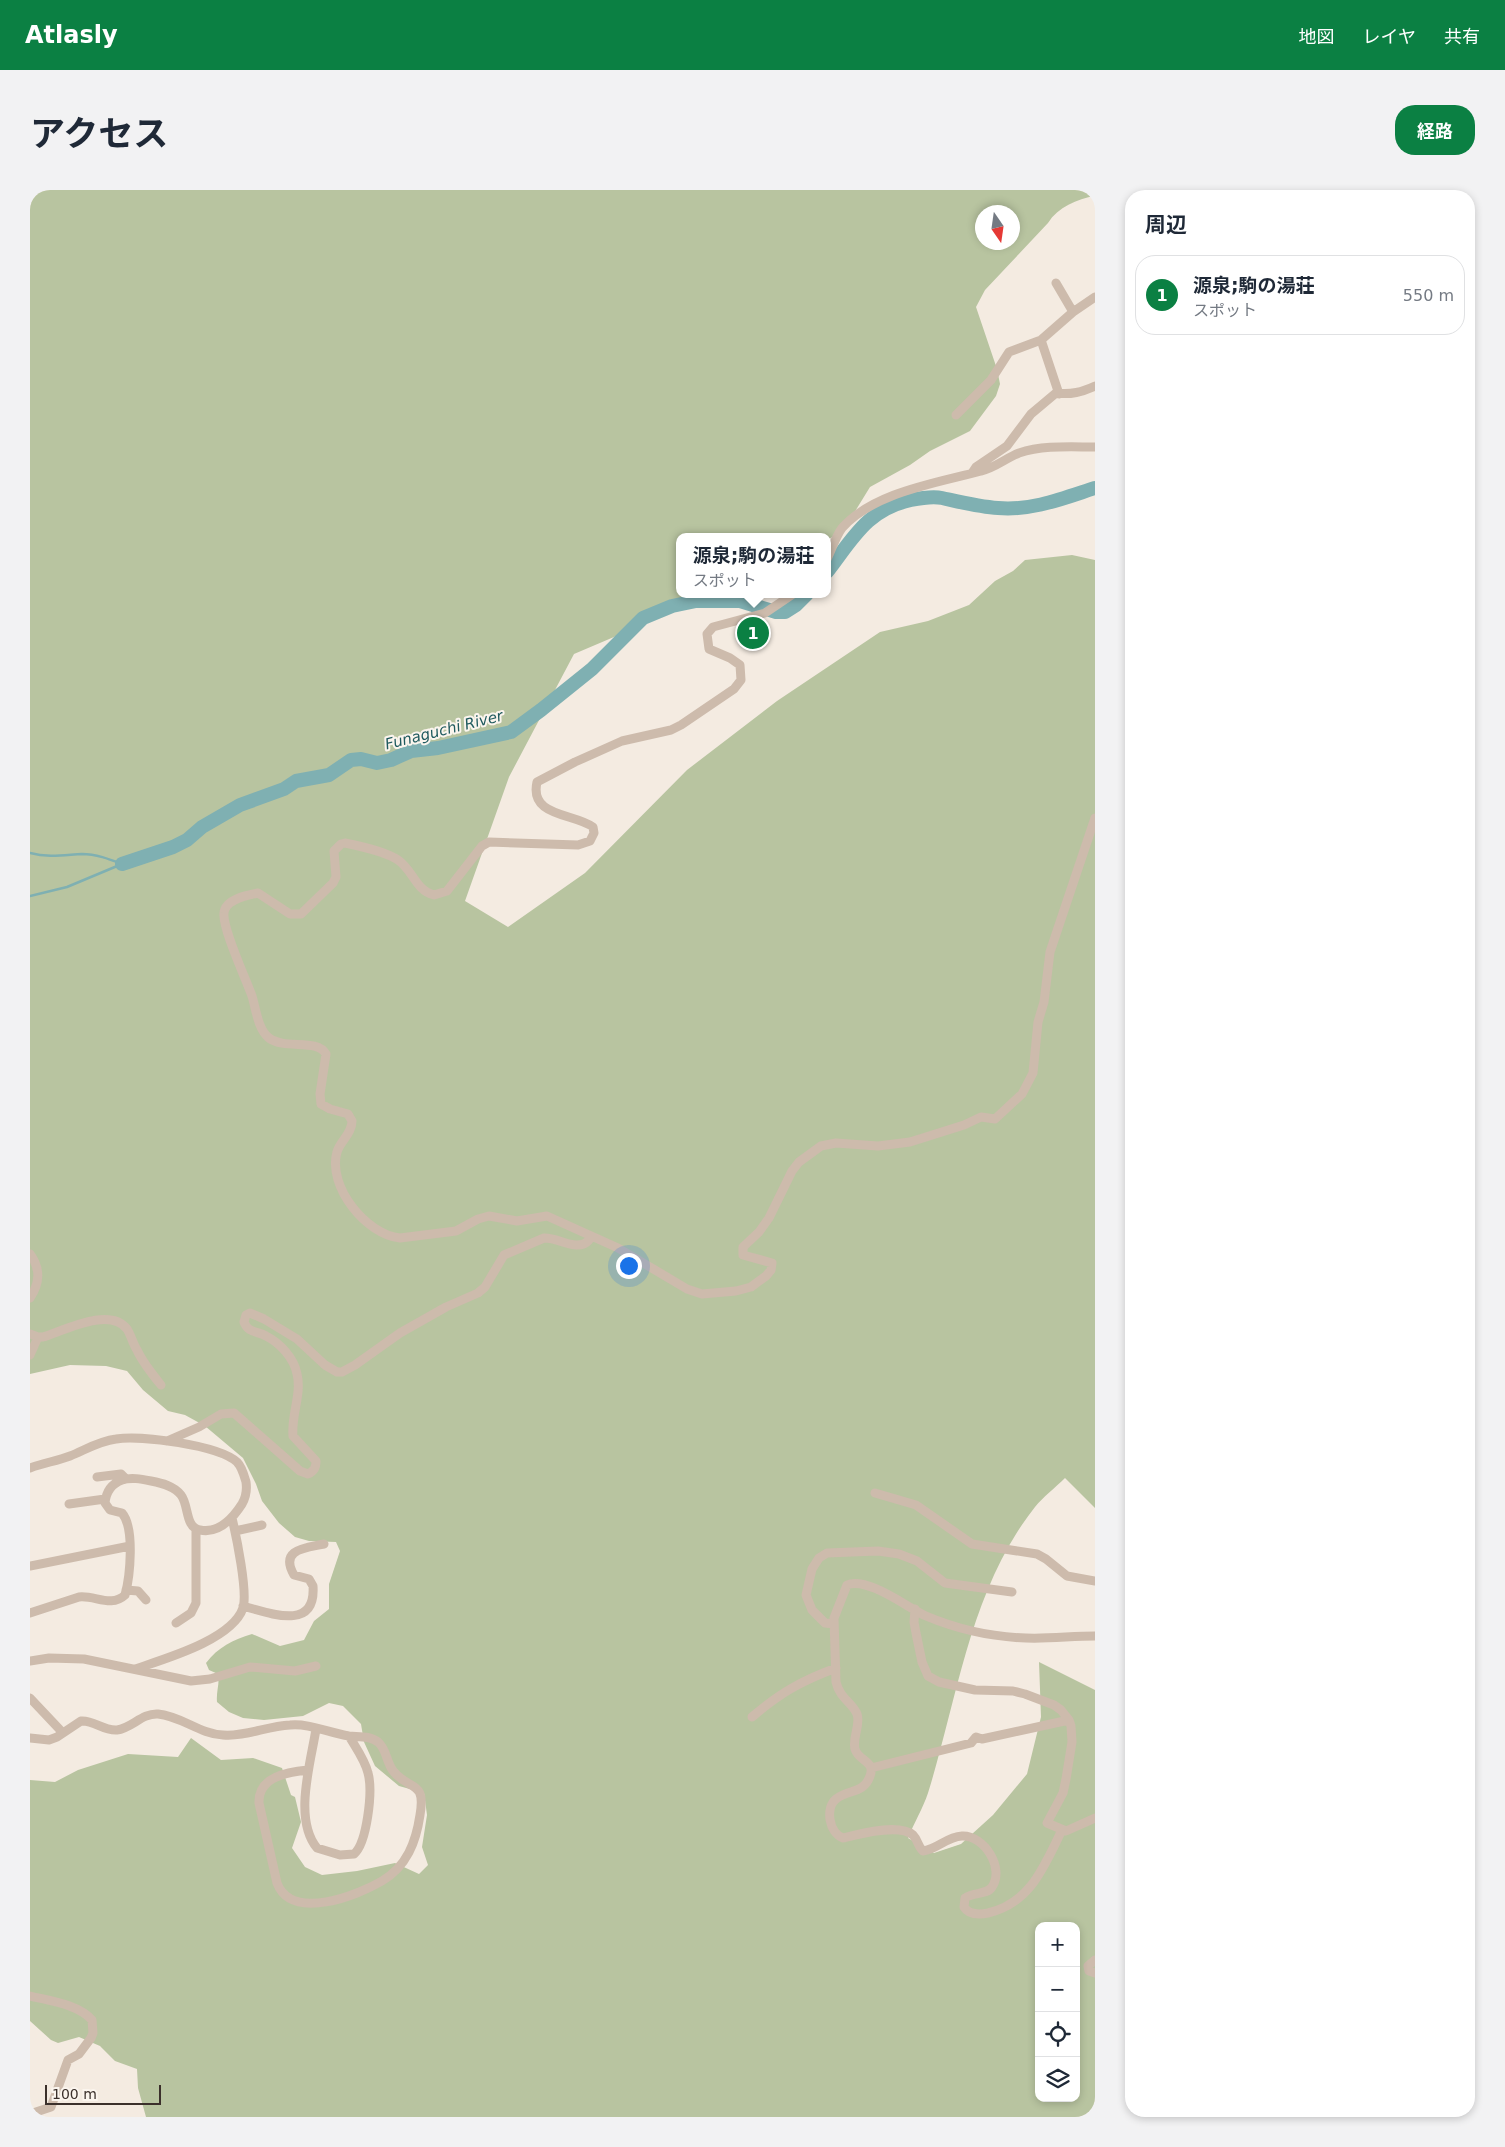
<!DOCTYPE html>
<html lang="ja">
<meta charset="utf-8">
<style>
body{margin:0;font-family:"DejaVu Sans","Noto Sans JP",sans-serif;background:#f2f2f3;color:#1f2937}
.controls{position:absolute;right:15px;bottom:15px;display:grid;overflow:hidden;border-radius:10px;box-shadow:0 2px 8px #0003}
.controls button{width:45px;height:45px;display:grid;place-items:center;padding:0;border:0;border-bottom:1px solid #e0e1e3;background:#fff;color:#1f2937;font:25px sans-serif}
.compass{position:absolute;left:945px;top:15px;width:45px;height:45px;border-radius:50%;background:#fff;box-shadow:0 2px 8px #0003;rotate:167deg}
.scale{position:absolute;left:15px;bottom:12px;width:116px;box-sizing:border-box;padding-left:5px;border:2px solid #3b302b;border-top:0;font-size:14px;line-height:18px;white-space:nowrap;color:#3b302b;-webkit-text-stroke:4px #fbf5ee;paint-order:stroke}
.you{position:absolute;left:598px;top:1075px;width:18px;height:18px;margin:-12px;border:4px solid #fff;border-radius:50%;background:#1a73e8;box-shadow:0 0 0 8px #1a73e833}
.badge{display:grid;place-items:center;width:32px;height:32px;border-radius:50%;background:#0b8043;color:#fff;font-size:16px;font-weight:700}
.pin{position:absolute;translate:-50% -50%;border:2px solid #fff;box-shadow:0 1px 5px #0006}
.popup{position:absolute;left:646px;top:343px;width:155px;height:65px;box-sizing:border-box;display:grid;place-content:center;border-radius:10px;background:#fff;filter:drop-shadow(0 1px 4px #0005);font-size:16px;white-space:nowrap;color:#747a83}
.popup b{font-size:19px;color:#1f2937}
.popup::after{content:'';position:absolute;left:50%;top:100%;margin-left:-10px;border:10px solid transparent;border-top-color:#fff}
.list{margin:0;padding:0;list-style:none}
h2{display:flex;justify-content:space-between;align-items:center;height:65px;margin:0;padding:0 20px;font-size:21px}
h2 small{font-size:16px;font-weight:400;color:#747a83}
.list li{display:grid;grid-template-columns:32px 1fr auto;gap:15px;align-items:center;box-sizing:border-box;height:80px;margin:0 10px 10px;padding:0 10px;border:1px solid #e0e1e3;border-radius:20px}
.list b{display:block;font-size:19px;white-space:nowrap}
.list p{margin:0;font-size:16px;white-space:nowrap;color:#747a83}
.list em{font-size:16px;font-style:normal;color:#747a83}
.icon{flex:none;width:28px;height:28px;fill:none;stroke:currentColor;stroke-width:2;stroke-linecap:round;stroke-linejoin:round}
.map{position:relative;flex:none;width:1065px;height:1927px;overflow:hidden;border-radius:20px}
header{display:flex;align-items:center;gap:30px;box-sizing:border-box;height:70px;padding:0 25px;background:#0b8043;color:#fff}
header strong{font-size:24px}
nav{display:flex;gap:28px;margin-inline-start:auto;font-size:18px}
.intro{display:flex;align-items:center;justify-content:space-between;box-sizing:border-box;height:120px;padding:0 30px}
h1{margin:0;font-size:35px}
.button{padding:12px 22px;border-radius:20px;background:#0b8043;color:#fff;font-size:18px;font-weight:700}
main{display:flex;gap:30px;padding:0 30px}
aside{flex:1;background:#fff;border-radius:20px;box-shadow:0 2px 8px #0003}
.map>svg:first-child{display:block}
.green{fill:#b8c4a0;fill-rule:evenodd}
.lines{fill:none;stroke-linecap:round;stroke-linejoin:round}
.stream{stroke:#7fb0b2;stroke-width:2.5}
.river{stroke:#7fb0b2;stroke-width:14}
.street{stroke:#cdbbac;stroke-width:9}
.labels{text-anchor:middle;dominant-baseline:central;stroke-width:4;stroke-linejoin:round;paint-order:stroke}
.water-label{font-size:15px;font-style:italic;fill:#1f5a5e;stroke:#fbf5ee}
</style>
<header>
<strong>Atlasly</strong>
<nav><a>地図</a><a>レイヤ</a><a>共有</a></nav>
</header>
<div class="intro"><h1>アクセス</h1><a class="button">経路</a></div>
<main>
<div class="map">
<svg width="1065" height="1927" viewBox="0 0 1065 1927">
<rect width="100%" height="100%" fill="#f4ebe1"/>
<path class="green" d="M0,0H1065V6C1047,9 1028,17 1018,33L955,100L946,117L967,179L970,194L966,206L940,241L900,261L880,275L840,297L813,341L797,350V347H649V404H685L544,464L479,587L435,711L478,737L555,683L657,580L747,511L850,442L898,431L939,415L965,391L983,381L995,370L1042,365L1065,370V1318L1035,1288C1025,1298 1013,1307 1005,1317C940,1399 928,1507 898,1603C893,1618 884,1633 878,1648L904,1663L931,1654L963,1625L997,1584L1011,1527L1009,1472L1065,1500V1927H116L108,1898L107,1879L85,1871L70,1856L49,1847L28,1853L21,1850L0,1831V1590L25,1592L48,1580L98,1564L148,1567L161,1548L191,1570L223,1568L252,1578L261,1605L265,1607L271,1632L262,1658L275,1677L292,1685L327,1681L365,1673L389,1684L398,1675L392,1657L397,1625L394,1603L369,1596L345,1576L334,1552L331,1534L313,1516L299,1513L273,1526L234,1530L213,1528L199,1522L187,1512C186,1502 190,1493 188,1484L179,1480L176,1473C188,1457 203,1450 222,1444L250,1456L274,1450L284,1431L299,1419V1394L310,1361L306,1352L279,1351L265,1347L249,1333L232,1311L226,1294L213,1268L175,1236L155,1225L138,1221L113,1200L97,1181L76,1176L40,1175L0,1184ZM952,22H982V52H952ZM1009,1736H1046V1908H1009Z"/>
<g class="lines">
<path class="stream" d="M0,663C18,668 34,665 52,664C66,664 79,669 92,674
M0,706L37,697L92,674"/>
<path class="river" d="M797,382C822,350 837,319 881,310C891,308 902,306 912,308C930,312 950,317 968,318C1002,321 1034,308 1065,298
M92,674L143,657L157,650L172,637L210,615L254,599L266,591L299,585L321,570L331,569L347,573L361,570L381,561L408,558L481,542L511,520L562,479L613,428L642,416L666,411H710L746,422H755L766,415L777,404"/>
<path class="street" d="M1026,93L1043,122
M1011,150L1043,122L1065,107
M926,225L961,190L979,162L1011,150L1029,204
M942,283L946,277L977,256L1001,224L1026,203C1041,205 1052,202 1065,196
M797,369C802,359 806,346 812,338C844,302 907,293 951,281C965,278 976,268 989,263C1013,255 1040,257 1065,257
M763,404L735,423L683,437L677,444L679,459L700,468L710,475L711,490L704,499L651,535L641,540L592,551L545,572L507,592C499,627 544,623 563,637L564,643L560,651L548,655L459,652L452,656L417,701L404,705C385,700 383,680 368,670C356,662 330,656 315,653L311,654L304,661L306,687L303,693L271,724H260L228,703C218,705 195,709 194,723C192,738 216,789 222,806C226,819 228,840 239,848C255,860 287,848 296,864L290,904L291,914L300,919L318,924L322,931C322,944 310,951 307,962C297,997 337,1045 370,1048L426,1041L448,1029L459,1026L487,1031L517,1026L588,1058L657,1099L672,1104L706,1101L721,1097L736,1086L741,1080L742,1073L713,1065V1057L729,1042L739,1028L762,981L769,972L791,956L806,953L848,956L880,952L934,935L951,927L965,929L992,904L1003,883L1008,832L1014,812L1020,762L1065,628
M0,1064C11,1079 10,1093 0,1108
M0,1144L8,1147H13C33,1141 80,1116 97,1139C101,1145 103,1154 107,1160C113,1173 122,1184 131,1195
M0,1165L8,1147
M137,1251L169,1237L191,1224L204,1223L270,1281L278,1284C284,1281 286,1278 286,1271L263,1246C261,1225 272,1204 267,1184C264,1168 250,1153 236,1146C227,1141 218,1143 214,1132L216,1125L220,1123L234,1129L267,1149L295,1175L307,1182H312L325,1175L370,1143L416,1117L448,1103L455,1097L474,1065L514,1048C528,1047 548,1063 559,1050V1045
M0,1278C13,1273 27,1271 40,1266C55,1260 69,1251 86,1249C111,1245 188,1255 207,1272C212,1277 214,1285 216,1292C217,1299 216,1307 212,1314C203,1328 189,1344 170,1340C155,1338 159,1315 151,1305C144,1296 132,1293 121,1291C111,1289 101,1287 92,1290C81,1294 76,1302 75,1313L80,1320L92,1323C105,1338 100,1387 95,1405C81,1418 65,1405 49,1407L0,1423
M67,1287L91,1284L96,1289
M845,1303L886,1315L942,1354L1007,1364L1016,1369L1037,1386L1065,1391
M39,1314L75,1309
M205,1341L232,1335
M0,1376L100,1356
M96,1400L108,1401L116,1410
M213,1416C239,1423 286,1442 283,1396L279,1389L264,1385C249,1359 276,1358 294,1354
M885,1419L884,1432L886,1443L892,1472L898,1486L909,1492L945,1500L983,1501L995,1504L1024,1515L1031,1520L1039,1530L1041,1536L1042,1552L1036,1589L1033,1603L1017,1633L1036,1641L1065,1628
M146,1433L161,1423L166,1413V1339
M804,1434L795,1433L782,1420L776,1405L782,1379L789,1368L797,1363L848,1361L869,1364L887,1371L915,1393L982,1402
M0,1471L19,1468L54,1469L161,1491L180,1489L220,1477L265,1481L286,1476
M105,1479C134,1469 202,1450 213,1418C218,1402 206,1345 202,1328
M0,1508L33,1543
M722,1527C750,1503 771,1491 806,1478
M286,1539C281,1572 263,1629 287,1658L310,1665L324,1664C337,1653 343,1601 338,1583C335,1570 326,1558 319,1546
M0,1548L19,1550L27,1547L51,1531C64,1530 73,1541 87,1540C102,1538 112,1523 128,1524C151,1526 170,1544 193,1545C215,1547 237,1536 260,1535C279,1533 299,1543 319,1546C328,1547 340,1545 348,1552C357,1559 356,1573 364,1582C380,1601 396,1590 390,1625C386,1652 377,1676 352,1691C328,1705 262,1732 247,1693L229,1613C228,1587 257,1582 278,1580
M841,1578L941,1553L946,1547L952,1549L1039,1530
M1032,1640C1014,1676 1001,1713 958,1723C948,1725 939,1725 934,1717L935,1708C943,1702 957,1705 962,1697C975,1678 954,1645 932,1646C916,1647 908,1659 893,1661C888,1657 888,1650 883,1645C869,1633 829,1644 813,1648C799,1643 795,1618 806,1609C818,1599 834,1604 840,1586C846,1571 828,1571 825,1559C822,1547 831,1535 827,1524C822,1512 810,1509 806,1492L804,1428L817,1395C837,1386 878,1418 896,1426C927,1439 963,1447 996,1448C1019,1449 1042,1446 1065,1446
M1065,1770L1058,1776L1059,1781L1065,1783
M0,1806C20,1811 48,1814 62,1830L63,1843L61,1848L49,1864L38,1870L21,1917L0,1924"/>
</g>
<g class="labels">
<g class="water-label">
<text transform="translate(414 540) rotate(-14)">Funaguchi River</text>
</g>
</g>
</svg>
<div class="controls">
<button>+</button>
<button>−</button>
<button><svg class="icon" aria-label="locate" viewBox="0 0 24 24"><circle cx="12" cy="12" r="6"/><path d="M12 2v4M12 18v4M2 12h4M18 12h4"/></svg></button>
<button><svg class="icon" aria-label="layers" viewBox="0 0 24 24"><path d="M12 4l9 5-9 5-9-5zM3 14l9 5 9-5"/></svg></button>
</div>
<svg class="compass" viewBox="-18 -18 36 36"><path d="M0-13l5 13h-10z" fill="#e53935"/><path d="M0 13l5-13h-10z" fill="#747a83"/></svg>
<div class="scale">100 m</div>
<div class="you"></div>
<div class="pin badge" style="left:723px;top:443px">1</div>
<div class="popup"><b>源泉;駒の湯荘</b>スポット</div>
</div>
<aside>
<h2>周辺<small></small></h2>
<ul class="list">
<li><span class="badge">1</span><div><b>源泉;駒の湯荘</b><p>スポット</p></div><em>550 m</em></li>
</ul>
</aside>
</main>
